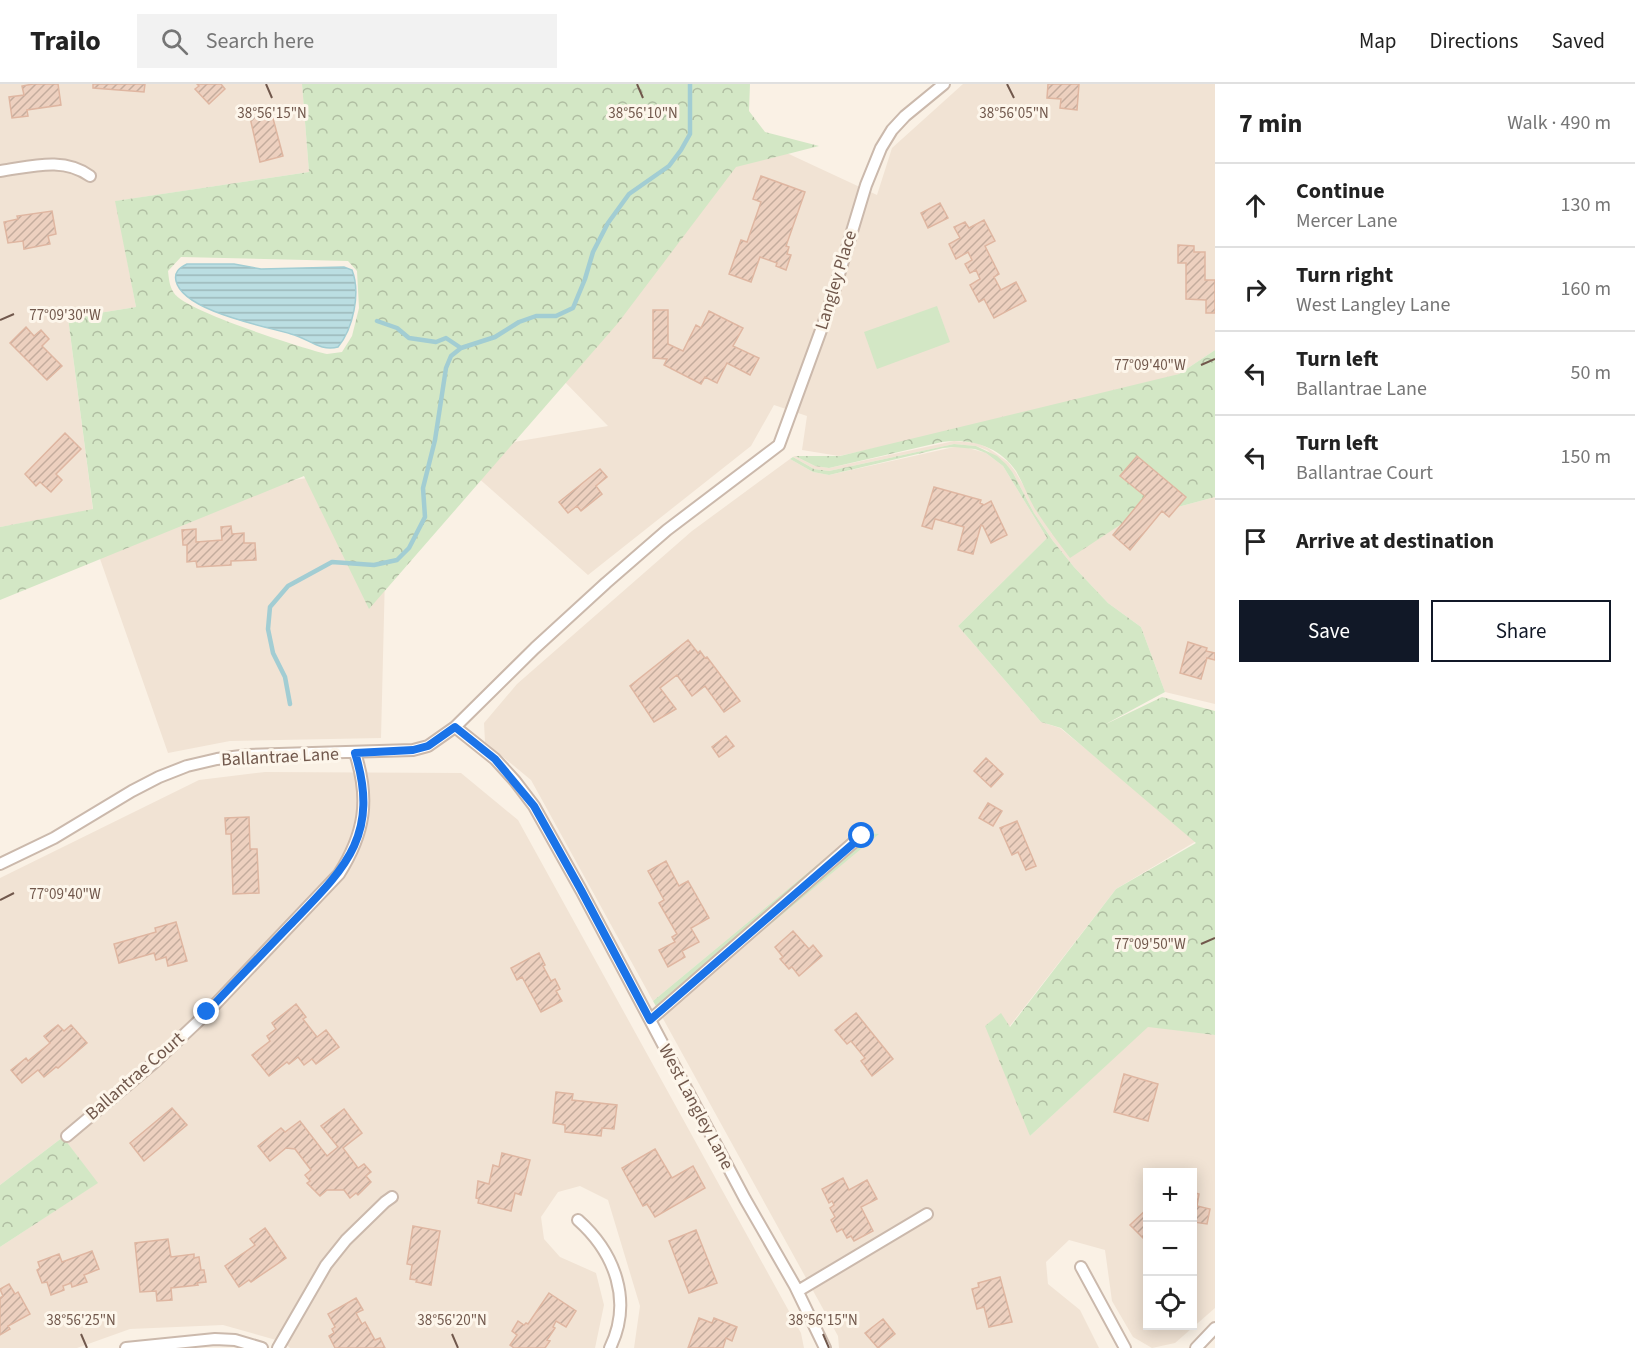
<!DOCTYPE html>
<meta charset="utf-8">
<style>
body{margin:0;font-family:"Source Sans 3",sans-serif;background:#f2f2f2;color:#222}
.controls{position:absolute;right:18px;bottom:18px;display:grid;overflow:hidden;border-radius:0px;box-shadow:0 3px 15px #0003}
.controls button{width:54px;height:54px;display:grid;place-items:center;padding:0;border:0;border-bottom:2px solid #e0e0e0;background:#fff;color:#222;font:30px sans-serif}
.stop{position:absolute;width:18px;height:18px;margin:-14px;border:4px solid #1a73e8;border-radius:50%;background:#fff}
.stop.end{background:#1a73e8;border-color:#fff;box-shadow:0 2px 6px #0008}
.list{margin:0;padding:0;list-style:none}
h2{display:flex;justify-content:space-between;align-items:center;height:78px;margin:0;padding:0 24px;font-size:26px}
h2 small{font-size:20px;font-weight:400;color:#767676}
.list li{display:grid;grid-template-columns:39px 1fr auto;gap:18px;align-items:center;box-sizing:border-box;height:84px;padding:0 24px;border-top:2px solid #e0e0e0}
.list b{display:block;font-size:22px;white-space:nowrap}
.list p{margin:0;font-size:20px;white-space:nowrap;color:#767676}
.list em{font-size:20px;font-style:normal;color:#767676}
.actions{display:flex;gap:12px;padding:18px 24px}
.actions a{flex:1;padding:14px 0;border:2px solid #111827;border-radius:0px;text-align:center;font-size:21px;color:#111827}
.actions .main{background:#111827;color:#fff}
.icon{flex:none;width:33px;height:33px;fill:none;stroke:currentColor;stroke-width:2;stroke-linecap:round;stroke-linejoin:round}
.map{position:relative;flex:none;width:1215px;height:1264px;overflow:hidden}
header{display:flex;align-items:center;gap:36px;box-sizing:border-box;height:84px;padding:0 30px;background:#fff;border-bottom:2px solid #e0e0e0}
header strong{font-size:28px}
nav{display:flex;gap:33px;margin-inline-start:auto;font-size:21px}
.search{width:420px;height:54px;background:#f2f2f2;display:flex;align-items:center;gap:15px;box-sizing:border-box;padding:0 21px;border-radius:0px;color:#767676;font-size:22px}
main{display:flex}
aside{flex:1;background:#fff}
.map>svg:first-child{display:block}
.residential{fill:#f1e3d4;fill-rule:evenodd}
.green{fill:#d3e7c5}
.forest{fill:url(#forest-crowns);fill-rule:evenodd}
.water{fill:url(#water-rules);stroke:#a2cdd3;stroke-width:1.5}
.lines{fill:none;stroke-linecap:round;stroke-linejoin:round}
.stream{stroke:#a2cdd3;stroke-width:4.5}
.building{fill:url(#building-hatch);stroke:#dfb6a1;stroke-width:1.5}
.minor-casing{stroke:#cbb9ac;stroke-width:14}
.minor{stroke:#fff;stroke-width:10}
.route{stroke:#1a73e8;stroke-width:8}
.ticks{fill:none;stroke:#71584c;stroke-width:2}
.labels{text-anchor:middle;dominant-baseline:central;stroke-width:6;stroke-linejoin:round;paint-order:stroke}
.street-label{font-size:18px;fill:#71584c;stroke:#fdf6eb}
.ticks-label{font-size:15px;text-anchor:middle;fill:#71584c;stroke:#fdf6eb;stroke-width:6;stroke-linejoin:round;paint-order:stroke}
</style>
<header>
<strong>Trailo</strong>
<div class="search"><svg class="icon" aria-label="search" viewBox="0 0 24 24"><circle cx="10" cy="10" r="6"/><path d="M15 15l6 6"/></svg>Search here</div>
<nav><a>Map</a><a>Directions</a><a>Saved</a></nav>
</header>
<main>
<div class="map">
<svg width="1215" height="1264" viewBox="0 0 1215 1264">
<defs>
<pattern id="forest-crowns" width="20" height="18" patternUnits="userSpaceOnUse" patternTransform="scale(1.5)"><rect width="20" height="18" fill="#d3e7c5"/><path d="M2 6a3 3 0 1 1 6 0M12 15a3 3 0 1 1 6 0" fill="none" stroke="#b0bea2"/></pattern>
<pattern id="water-rules" width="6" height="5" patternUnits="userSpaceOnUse" patternTransform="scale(1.5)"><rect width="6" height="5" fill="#bbdee2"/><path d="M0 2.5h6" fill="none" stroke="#9cb7b9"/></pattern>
<pattern id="building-hatch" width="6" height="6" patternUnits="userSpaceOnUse" patternTransform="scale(1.5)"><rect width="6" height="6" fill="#edd0bf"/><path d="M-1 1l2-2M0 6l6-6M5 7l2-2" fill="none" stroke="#c4ac9d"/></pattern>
</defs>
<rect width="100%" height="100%" fill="#faf1e5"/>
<path class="residential" d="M0,0H302L309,88L116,117L136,223L68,234L93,426L0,443Z
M638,0L877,111L892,64L963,0H1215V266L1179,290L1115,312L839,372L802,366L807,332L774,321L751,362L588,491L450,369L608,342L509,241Z
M954,357L977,359L988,364L1008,378L1015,387L1052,450L1126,437L1215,413V620L1165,608L1141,543L1108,519L1074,483L1053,457L1034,429L1013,389L987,366L976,362L954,360L829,387L814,385L793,373L795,372L815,382L829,384Z
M954,363H965L986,369L1003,382L1047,454L958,542L1041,638L1060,644L1198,756L1116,805L1009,943L1030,1052L1148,942L1215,951V1224L1175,1259L1152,1264L1133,1253L1112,1217L1105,1166L1069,1156L1046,1178L1048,1200L1080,1226L1099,1264H839L838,1252L661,931L878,750L858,747L653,917L531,696L485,658L484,639L517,600L692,447L790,375L813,388L829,391ZM1148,1088H1192V1242H1148Z
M412,376L385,491L381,654L230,657L168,669L85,432Z
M265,688L461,689L518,736L801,1249L804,1264H634L640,1222L608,1116L580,1102L558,1108L541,1133L544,1155L560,1173L596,1189L604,1221L595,1264H290L283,1258L223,1241L130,1245L77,1264H0V1163L97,1099L63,1053L0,1101V794L199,696Z"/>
<path class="green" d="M937,222L950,258L877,285L864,248Z"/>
<path class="forest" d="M302,0H750L749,27L765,48L819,62L736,83L618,239L369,525L304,392L0,516V443L93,425L68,234L136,223L115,117L309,88ZM181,173L348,177L357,187L359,224L352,252L342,268L327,270C302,264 185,227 174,209C169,202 169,194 168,187Z
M1215,266V413L1126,437L1070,474C1058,458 1046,442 1035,425C1028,413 1023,399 1016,387C999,362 970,354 942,358L829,384L815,382L795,372H840L1179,290Z
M954,360L976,362L997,372L1006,380L1013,389L1034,429L1053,457L1074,483L1108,519L1141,543L1165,608L1104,641L1162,613L1215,627V951L1148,943L1030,1052L985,942L1001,929L1010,943L1116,805L1196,759L1061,644L1041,638L958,542L1047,454L1003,382L986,369L975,365L954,363L943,364L829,391L813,388L790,375L793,373L814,385L829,387Z
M858,747L879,750L661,931L653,917Z
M63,1053L98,1099L0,1163V1101Z"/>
<path class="water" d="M187,180H234L261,185L344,183L352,186C361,209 353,245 338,263C320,268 308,254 291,250C264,242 183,227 176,197C174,188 179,184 187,180Z"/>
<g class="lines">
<path class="stream" d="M377,237L397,244L409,254L436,258L446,254L461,264
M290,620L285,593L273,569L268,545L270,523L288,502L332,478L374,481L397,476L409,464L425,433L423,404L435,356L446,284L451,272L461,264L495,253L519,238L536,232H556L573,224L585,195L593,168L608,139L629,110L669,82L681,66L690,50V0"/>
</g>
<path class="building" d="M58,0L61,21L27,26L28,32L12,34L9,13L24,11L22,2L33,0Z
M93,0H145L144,8L93,4Z
M197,0H221L225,5L209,20L195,5L199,2Z
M1048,0H1079L1077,26L1060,24L1061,15L1047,14Z
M270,23L283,72L260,78L249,29Z
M761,92L805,108L786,162L789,163L787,170L791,171L786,186L776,182L777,179L760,173L751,198L729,190L741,156L747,158L761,118L753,115Z
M940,119L948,134L928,144L921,129Z
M52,127L56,150L48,152L50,160L24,165L23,157L8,159L4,138L18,135L17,132Z
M984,136L995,157L985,162L999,190L994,193L1001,206L1016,198L1026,217L994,234L984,215L979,218L970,201L980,195L976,186L970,189L965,180L972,176L968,168L956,175L949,160L960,154L954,143L965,138L969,144Z
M1178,161L1194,162V168H1205V196H1215V229H1206V216L1186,215V179H1178Z
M653,226H668V260L683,267L696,241L701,244L709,227L743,244L733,262L759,274L750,291L727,279L717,299L705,293L701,300L664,281L667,275L653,274Z
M26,243L34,252L41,246L49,255L42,262L62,282L47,296L10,259Z
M65,349L81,365L56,390L62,396L51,408L40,398L36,402L25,390Z
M1137,372L1186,413L1169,433L1162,427L1130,466L1113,451L1145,412L1120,392Z
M600,385L607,393L596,402L602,410L581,427L577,422L568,429L559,418Z
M934,403L981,416L980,419L984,421L991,417L1007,451L991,459L983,442L981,441L973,470L958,466L964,443L935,435L932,445L922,442Z
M231,442L232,450L244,449V459H255L256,476L231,477V481L197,483L196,477L187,478V461H183L182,446L196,445V458L222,456L221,443Z
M688,556L698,569L700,567L705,574L707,573L740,617L724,628L705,602L692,612L677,591L660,604L676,625L654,638L630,602Z
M1188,558L1207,564L1206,567L1215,569V576L1207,574L1201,595L1180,589Z
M726,652L734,662L719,673L712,663Z
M986,674L1003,690L991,703L974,687Z
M988,719L1002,727L993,742L979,734Z
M249,733L250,765H257L259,809L233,810L231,750H226L225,734Z
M1017,737L1036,782L1026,786L1018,768L1012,771L1000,744Z
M666,777L679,802L688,797L709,834L691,844L699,858L682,867L685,873L668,883L659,866L675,858L672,853L677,850L659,819L664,816L648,787Z
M176,838L187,877L168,882L166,873L156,876L154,869L119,879L114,860L156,848L155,844Z
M793,847L809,865L813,861L822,872L799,892L792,883L789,885L780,875L783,873L775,863Z
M539,869L545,881L543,882L551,897L555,895L560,905L556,907L562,917L541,928L522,893L517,896L511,884Z
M296,920L306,933L303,935L317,953L326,946L339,963L316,980L312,975L304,981L298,973L289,980L287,978L269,992L252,971L270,957L267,952L276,945L272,939Z
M856,929L893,975L872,992L861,977L865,974L851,957L847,960L835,946Z
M58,941L64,947L71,941L87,959L58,984L56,983L44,993L38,986L22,999L11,986L26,974L28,977L50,959L44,952Z
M1124,990L1158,1000L1148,1037L1114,1028Z
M556,1008L573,1010L572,1016L617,1021L614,1045L602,1044L601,1052L565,1048V1041L553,1039Z
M172,1024L187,1041L144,1077L130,1059Z
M344,1025L362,1049L343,1064L358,1084L364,1080L371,1088L366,1092L371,1098L358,1111L356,1109L350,1114L344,1106H327L320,1112L307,1099L310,1097L305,1091L311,1086L295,1065L286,1064L270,1077L258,1062L281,1044L285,1048L300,1037L327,1072L338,1063L321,1042Z
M655,1065L672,1094L693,1082L705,1104L655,1133L647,1120L643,1122L622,1084Z
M502,1069L530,1076L521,1111L515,1109L511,1127L478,1119L479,1115L476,1114L478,1097L489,1100L493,1081L499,1083Z
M843,1094L849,1106L867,1096L877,1115L861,1123L873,1147L854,1157L851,1152L847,1154L842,1145L837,1148L831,1136L835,1133L830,1124L834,1121L832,1117L829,1119L822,1105Z
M1192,1108L1199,1110L1197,1122L1210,1125L1207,1140L1194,1138L1193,1144Z
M1148,1124V1151L1144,1155L1130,1141Z
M413,1142L440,1147L431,1201L416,1198L417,1196L410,1195L412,1181L407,1180Z
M265,1144L286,1174L251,1198L249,1196L239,1203L225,1182L255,1161L250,1155Z
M696,1146L717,1199L689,1209L669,1157Z
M168,1155L171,1173L194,1170V1174L199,1173L201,1186H204L206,1198L197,1199L198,1201L171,1204L172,1216L157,1217L156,1207L140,1208L135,1159Z
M92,1167L99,1185L84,1191L87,1198L72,1203L71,1199L63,1202L64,1206L51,1211L47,1198L42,1199L37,1186L40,1184L38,1178L59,1170L62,1178Z
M1000,1193L1012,1238L989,1243L984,1223L977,1225L972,1205L979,1203L978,1199Z
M9,1200L15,1210L18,1208L30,1230L8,1242L10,1245L0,1251V1214L3,1212L0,1205Z
M549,1209L576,1227L566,1243L556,1237L553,1243L555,1244L547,1256L550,1257L545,1264H514L510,1261L517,1251L512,1247L518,1237L524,1241L526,1239L528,1240Z
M356,1214L363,1226L356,1229L362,1240L365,1238L375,1256L380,1254L385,1264H335L329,1252L334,1249L332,1245L335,1243L328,1230Z
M699,1234L712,1239L714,1234L737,1243L732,1257L726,1254L723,1264H688Z
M883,1235L895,1250L878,1264L865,1249Z"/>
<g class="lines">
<defs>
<path id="minor" d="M0,87C30,83 63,72 90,92
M455,643L495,675L515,697L534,722L581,806L745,1115L795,1202L825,1264
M0,780L54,754L132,707L159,693L187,682L217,675L249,671L413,666L428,662L455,643L535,564L606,499L667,446L779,361L828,227L866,101L881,64L892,46L905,32L944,0
M650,936L862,751
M67,1052L155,978L207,929L339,790C365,749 370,715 355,669
M578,1136C615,1169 633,1217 610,1264
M1081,1183L1125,1264
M798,1207L927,1130
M126,1264L215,1255L235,1256L262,1264
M278,1264L326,1181L346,1156L385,1118L392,1113
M1196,1264L1215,1244"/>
</defs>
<use href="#minor" class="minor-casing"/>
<use href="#minor" class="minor"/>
</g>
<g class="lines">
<path class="route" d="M207,928C234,899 262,870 290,841C343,786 381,753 355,669L413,666L428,662L455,643L495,675L534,722L581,806L650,936L862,752"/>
</g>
<path class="ticks" d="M266,0L272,14M637,0L643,14M1007,0L1014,14M0,236L14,230M1201,281L1215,275M0,816L14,809M1201,860L1215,854M81,1250L87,1264M452,1250L458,1264M823,1250L829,1264"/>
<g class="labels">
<g class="street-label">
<text transform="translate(836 196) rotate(-73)">Langley Place</text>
<text transform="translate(280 673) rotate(-3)">Ballantrae Lane</text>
<text transform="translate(135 992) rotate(-41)">Ballantrae Court</text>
<text transform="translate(696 1023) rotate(62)">West Langley Lane</text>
</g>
</g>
<g class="ticks-label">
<text x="272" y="34">38°56'15"N</text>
<text x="643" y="34">38°56'10"N</text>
<text x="1014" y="34">38°56'05"N</text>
<text x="65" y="236">77°09'30"W</text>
<text x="1150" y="286">77°09'40"W</text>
<text x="65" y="815">77°09'40"W</text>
<text x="1150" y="865">77°09'50"W</text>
<text x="81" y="1241">38°56'25"N</text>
<text x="452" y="1241">38°56'20"N</text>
<text x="823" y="1241">38°56'15"N</text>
</g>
</svg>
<div class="controls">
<button>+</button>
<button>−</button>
<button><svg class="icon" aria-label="locate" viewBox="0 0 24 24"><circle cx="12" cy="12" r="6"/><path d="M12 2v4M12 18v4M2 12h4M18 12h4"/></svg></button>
</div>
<div class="stop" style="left:862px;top:752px"></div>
<div class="stop end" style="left:207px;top:928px"></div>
</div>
<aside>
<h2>7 min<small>Walk · 490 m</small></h2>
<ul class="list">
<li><svg class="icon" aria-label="ahead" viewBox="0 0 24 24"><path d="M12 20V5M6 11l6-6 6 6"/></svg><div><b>Continue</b><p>Mercer Lane</p></div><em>130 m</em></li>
<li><svg class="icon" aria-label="right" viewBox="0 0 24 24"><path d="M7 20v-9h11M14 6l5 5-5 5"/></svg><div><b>Turn right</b><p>West Langley Lane</p></div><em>160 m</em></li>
<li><svg class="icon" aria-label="left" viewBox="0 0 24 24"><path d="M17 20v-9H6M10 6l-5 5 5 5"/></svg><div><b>Turn left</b><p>Ballantrae Lane</p></div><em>50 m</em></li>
<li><svg class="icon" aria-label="left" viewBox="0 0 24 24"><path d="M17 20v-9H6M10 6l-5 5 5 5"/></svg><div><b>Turn left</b><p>Ballantrae Court</p></div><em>150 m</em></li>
<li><svg class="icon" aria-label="arrive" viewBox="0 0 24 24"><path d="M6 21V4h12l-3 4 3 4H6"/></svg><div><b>Arrive at destination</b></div></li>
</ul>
<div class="actions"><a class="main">Save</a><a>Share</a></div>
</aside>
</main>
